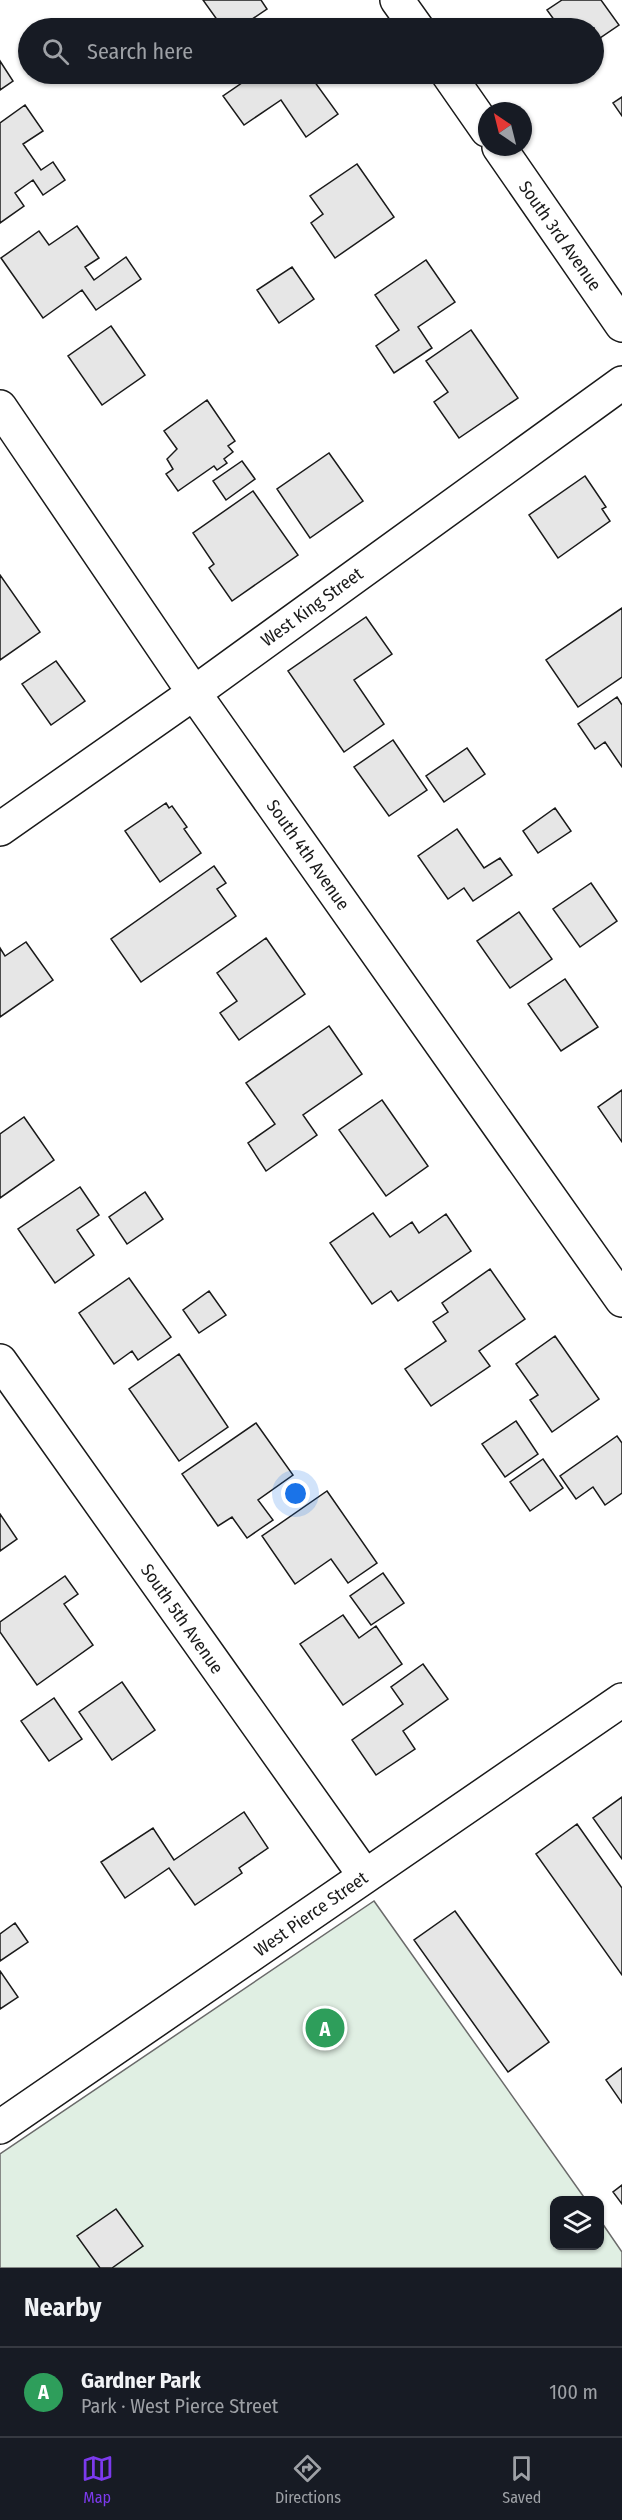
<!DOCTYPE html>
<meta charset="utf-8">
<style>
body{margin:0;font-family:"Fira Sans Condensed",sans-serif;background:#20242c;color:#f1f3f6}
.controls{position:absolute;right:18px;bottom:18px;display:grid;overflow:hidden;border-radius:12px;box-shadow:0 2px 4px #0004}
.controls button{width:54px;height:54px;display:grid;place-items:center;padding:0;border:0;border-bottom:2px solid #363941;background:#171b24;color:#f1f3f6;font:30px sans-serif}
.compass{position:absolute;left:478px;top:102px;width:54px;height:54px;border-radius:50%;background:#171b24;box-shadow:0 2px 4px #0004;rotate:325deg}
.you{position:absolute;left:296px;top:1494px;width:21px;height:21px;margin:-15px;border:4px solid #fff;border-radius:50%;background:#1a73e8;box-shadow:0 0 0 9px #1a73e833}
.badge{display:grid;place-items:center;width:39px;height:39px;border-radius:50%;background:#7c3aed;color:#fff;font-size:20px;font-weight:700}
.pin{position:absolute;translate:-50% -50%;border:3px solid #fff;box-shadow:0 2px 6px #0006}
.list{margin:0;padding:0;list-style:none}
h2{display:flex;justify-content:space-between;align-items:center;height:78px;margin:0;padding:0 24px;font-size:26px}
h2 small{font-size:20px;font-weight:400;color:#9ea1a6}
.list li{display:grid;grid-template-columns:39px 1fr auto;gap:18px;align-items:center;box-sizing:border-box;height:90px;padding:0 24px;border-top:2px solid #363941}
.list b{display:block;font-size:22px;white-space:nowrap}
.list p{margin:0;font-size:20px;white-space:nowrap;color:#9ea1a6}
.list em{font-size:20px;font-style:normal;color:#9ea1a6}
.icon{flex:none;width:33px;height:33px;fill:none;stroke:currentColor;stroke-width:2;stroke-linecap:round;stroke-linejoin:round}
.map{position:relative;flex:none;width:622px;height:2268px;overflow:hidden}
.search{position:absolute;background:#171b24;box-shadow:0 2px 4px #0004;left:18px;right:18px;top:18px;height:66px;display:flex;align-items:center;gap:15px;box-sizing:border-box;padding:0 21px;border-radius:33px;color:#9ea1a6;font-size:22px}
.sheet{height:168px;background:#171b24}
nav{display:flex;justify-content:space-around;align-items:center;box-sizing:border-box;height:84px;border-top:2px solid #363941;background:#171b24;font-size:16px;color:#9ea1a6}
nav a{display:grid;justify-items:center;gap:3px}
nav .on{color:#7c3aed}
.map>svg:first-child{display:block}
.green{fill:#e0efe3;stroke:#6a6a6a;stroke-width:1.5}
.building{fill:#e6e6e6;stroke:#1a1a1a;stroke-width:1.5}
.lines{fill:none;stroke-linecap:round;stroke-linejoin:round}
.minor-casing{stroke:#1a1a1a;stroke-width:36}
.minor{stroke:#fff;stroke-width:33}
.labels{text-anchor:middle;dominant-baseline:central;stroke-width:4.5;stroke-linejoin:round;paint-order:stroke}
.street-label{font-size:18px;fill:#1a1a1a;stroke:#fff}
</style>
<div class="map">
<svg width="622" height="2268" viewBox="0 0 622 2268">
<rect width="100%" height="100%" fill="#fff"/>
<path class="green" d="M374,1901L586,2200H554V2246H600V2220L622,2252V2268H0V2154Z"/>
<path class="building" d="M203,0H261L267,9L239,28H223Z
M562,0H601L619,25L594,42V28H560L547,10Z
M0,61L13,81L0,90Z
M255,74H309L338,114L306,137L281,100L244,125L223,96Z
M622,97V116L613,103Z
M25,105L43,131L23,144L41,170L53,162L65,180L43,195L33,180L15,193L24,206L0,223V123Z
M357,164L394,217L335,258L311,223L323,214L310,196Z
M77,226L99,258L85,267L94,280L126,257L141,279L96,310L82,290L43,318L1,258L39,231L49,245Z
M426,260L455,302L418,327L432,348L394,373L376,346L399,330L375,295Z
M292,267L314,299L279,323L257,290Z
M111,326L145,375L102,405L68,356Z
M471,330L518,398L459,438L434,402L448,392L426,361Z
M207,400L235,441L228,446L233,452L224,459L227,463L217,470L214,466L178,491L166,474L173,469L167,459L177,449L164,431Z
M329,453L363,501L310,538L277,489Z
M242,461L255,479L226,500L213,481Z
M585,476L606,507L602,509L610,521L558,558L529,515Z
M253,491L298,555L232,601L209,568L214,564L193,533Z
M0,575L40,632L0,660Z
M622,608V677L578,707L546,660Z
M366,617L392,654L354,680L384,724L344,752L288,671Z
M56,661L85,701L51,725L22,684Z
M617,697L622,705V767L605,742L595,749L578,724Z
M393,740L427,790L389,816L354,767Z
M467,748L485,774L444,802L426,776Z
M166,803L169,808L172,806L187,827L184,829L201,853L160,882L125,831Z
M555,808L571,831L538,853L523,831Z
M457,829L484,868L500,858L512,875L473,901L464,888L448,899L418,856Z
M214,866L226,883L217,889L236,916L141,982L111,939Z
M591,883L617,921L580,947L553,909Z
M519,912L552,959L510,988L477,941Z
M266,938L305,994L239,1040L220,1013L237,1001L217,973Z
M26,942L53,980L0,1017V948L5,956Z
M565,979L598,1027L561,1051L528,1004Z
M329,1026L362,1074L303,1115L317,1135L266,1171L248,1143L275,1124L246,1083Z
M622,1090V1142L598,1107Z
M382,1100L428,1166L386,1196L339,1130Z
M24,1117L54,1160L0,1198V1134Z
M80,1187L99,1215L77,1230L94,1255L55,1283L18,1229Z
M145,1192L163,1219L127,1244L109,1217Z
M373,1213L390,1237L412,1222L419,1233L446,1214L471,1251L398,1301L391,1291L372,1304L330,1243Z
M490,1269L525,1319L479,1351L490,1366L431,1406L405,1369L446,1341L433,1322L448,1312L442,1303Z
M129,1278L171,1337L138,1360L132,1351L114,1364L79,1313Z
M209,1291L226,1315L199,1333L183,1310Z
M555,1336L599,1399L552,1432L530,1400L538,1395L516,1364Z
M179,1354L228,1427L179,1461L129,1389Z
M516,1421L538,1454L505,1477L482,1444Z
M256,1423L293,1475L258,1500L273,1520L247,1538L232,1517L218,1526L182,1474Z
M617,1436L622,1443V1493L605,1505L593,1487L576,1499L560,1476Z
M543,1459L563,1488L530,1511L510,1482Z
M327,1491L377,1563L348,1583L331,1559L295,1584L262,1536Z
M0,1514L17,1539L0,1551Z
M383,1573L404,1603L371,1625L350,1596Z
M65,1576L78,1594L64,1604L93,1645L37,1685L0,1632V1622Z
M343,1615L359,1638L376,1626L402,1664L343,1705L300,1644Z
M423,1664L448,1699L403,1731L415,1749L376,1775L352,1740L403,1704L391,1687Z
M122,1682L155,1730L112,1760L79,1712Z
M54,1698L82,1739L49,1761L21,1721Z
M622,1797V1859L593,1818Z
M244,1812L268,1848L239,1868L242,1873L195,1905L169,1868L125,1898L101,1862L153,1828L174,1860Z
M577,1824L622,1888V1975L536,1854Z
M455,1911L549,2042L508,2072L414,1940Z
M15,1923L28,1942L0,1961V1934Z
M0,1971L18,1997L0,2009Z
M622,2068V2103L606,2080Z
M622,2185V2204L613,2192Z
M116,2209L143,2246L112,2268H100L77,2236Z"/>
<g class="lines">
<defs>
<path id="minor" d="M397,0L417,28
M448,74L487,130
M499,147L622,325
M0,407L194,693L622,1300
M0,829L194,693L622,383
M0,1361L365,1876
M0,2127L622,1700"/>
</defs>
<use href="#minor" class="minor-casing"/>
<use href="#minor" class="minor"/>
</g>
<g class="labels">
<g class="street-label">
<text transform="translate(560 236) rotate(55)">South 3rd Avenue</text>
<text transform="translate(312 607) rotate(-36)">West King Street</text>
<text transform="translate(308 855) rotate(55)">South 4th Avenue</text>
<text transform="translate(182 1619) rotate(55)">South 5th Avenue</text>
<text transform="translate(311 1914) rotate(-35)">West Pierce Street</text>
</g>
</g>
</svg>
<div class="controls">
<button><svg class="icon" aria-label="layers" viewBox="0 0 24 24"><path d="M12 4l9 5-9 5-9-5zM3 14l9 5 9-5"/></svg></button>
</div>
<svg class="compass" viewBox="-18 -18 36 36"><path d="M0-13l5 13h-10z" fill="#e53935"/><path d="M0 13l5-13h-10z" fill="#9ea1a6"/></svg>
<div class="you"></div>
<div class="pin badge" style="left:325px;top:2028px;background:#2e9e5b">A</div>
<div class="search"><svg class="icon" aria-label="search" viewBox="0 0 24 24"><circle cx="10" cy="10" r="6"/><path d="M15 15l6 6"/></svg>Search here</div>
</div>
<section class="sheet">
<h2>Nearby<small></small></h2>
<ul class="list">
<li><span class="badge" style="background:#2e9e5b">A</span><div><b>Gardner Park</b><p>Park · West Pierce Street</p></div><em>100 m</em></li>
</ul>
</section>
<nav>
<a class="on"><svg class="icon" aria-label="map" viewBox="0 0 24 24"><path d="M3 6l6-2 6 2 6-2v14l-6 2-6-2-6 2zM9 4v14M15 6v14"/></svg>Map</a>
<a><svg class="icon" aria-label="directions" viewBox="0 0 24 24"><path d="M12 3l9 9-9 9-9-9zM9 14v-3h6M13 9l2 2-2 2"/></svg>Directions</a>
<a><svg class="icon" aria-label="saved" viewBox="0 0 24 24"><path d="M7 4h10v16l-5-4-5 4z"/></svg>Saved</a>
</nav>
